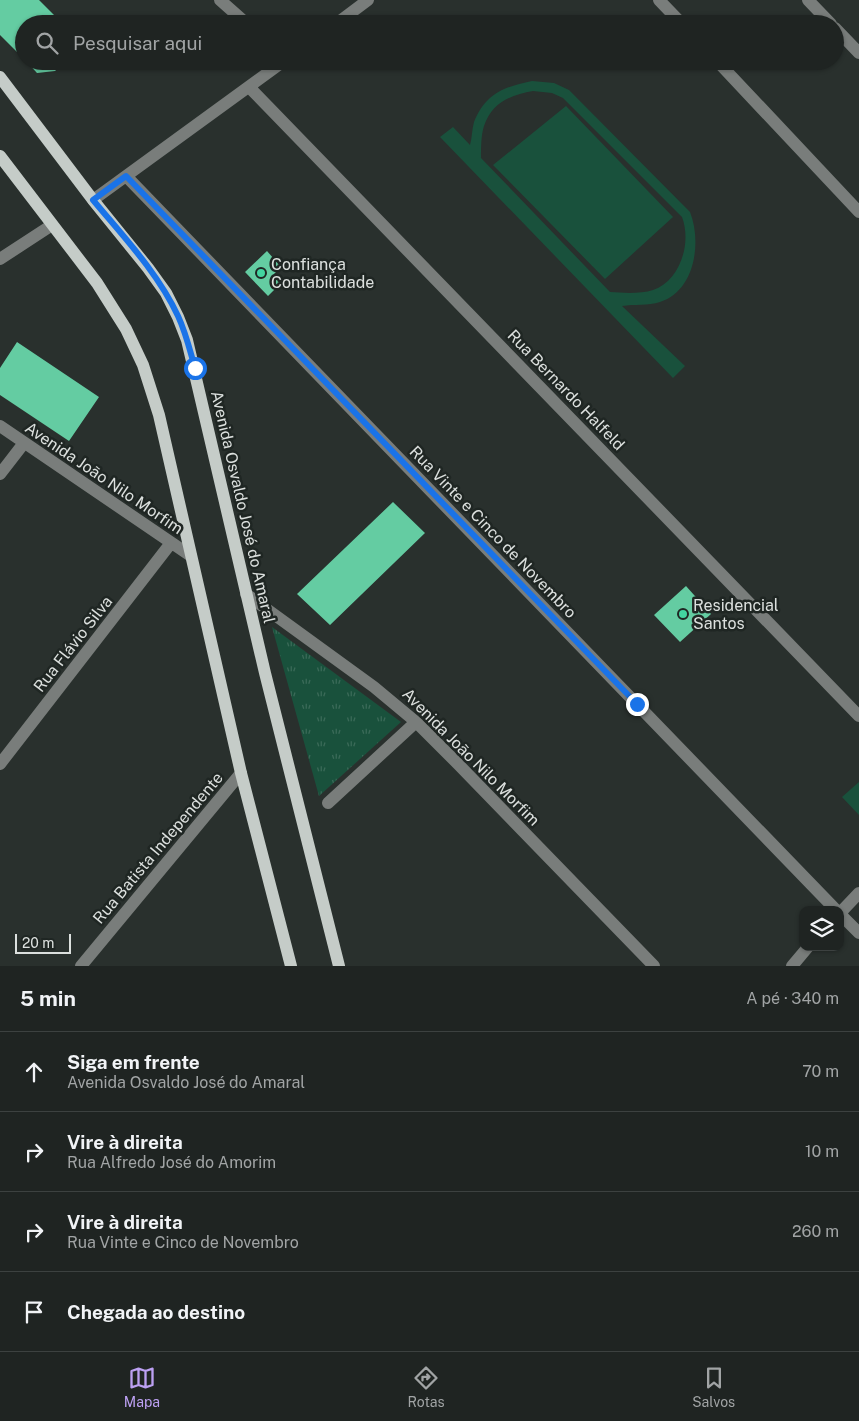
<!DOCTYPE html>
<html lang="pt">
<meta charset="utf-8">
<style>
body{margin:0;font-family:"Public Sans",sans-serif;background:#272c2a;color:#f1f3f6}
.controls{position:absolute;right:15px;bottom:15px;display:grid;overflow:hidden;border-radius:10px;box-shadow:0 1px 4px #0004}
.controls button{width:45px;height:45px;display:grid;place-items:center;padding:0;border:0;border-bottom:1px solid #3c4140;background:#1f2422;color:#f1f3f6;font:25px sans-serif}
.scale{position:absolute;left:15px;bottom:12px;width:56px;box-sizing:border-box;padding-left:5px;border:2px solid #dce0de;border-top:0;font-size:14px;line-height:18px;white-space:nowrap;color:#dce0de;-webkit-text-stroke:4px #1f2623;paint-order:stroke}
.stop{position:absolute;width:15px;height:15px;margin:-11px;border:4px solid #1a73e8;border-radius:50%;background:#fff}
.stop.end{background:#1a73e8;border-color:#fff;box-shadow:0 1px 5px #0008}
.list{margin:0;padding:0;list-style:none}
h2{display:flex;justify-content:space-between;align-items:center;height:65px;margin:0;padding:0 20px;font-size:21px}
h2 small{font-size:16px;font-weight:400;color:#a1a4a5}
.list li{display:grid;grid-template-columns:32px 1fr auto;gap:15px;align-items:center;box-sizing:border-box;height:80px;padding:0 20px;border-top:1px solid #3c4140}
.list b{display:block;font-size:19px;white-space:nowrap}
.list p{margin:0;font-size:16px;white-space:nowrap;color:#a1a4a5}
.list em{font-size:16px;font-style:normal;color:#a1a4a5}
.icon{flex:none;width:28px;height:28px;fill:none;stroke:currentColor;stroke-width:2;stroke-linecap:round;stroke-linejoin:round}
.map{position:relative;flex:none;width:859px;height:966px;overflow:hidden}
.search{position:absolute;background:#1f2422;box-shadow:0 1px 4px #0004;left:15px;right:15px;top:15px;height:55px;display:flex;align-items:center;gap:12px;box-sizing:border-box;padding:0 18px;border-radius:28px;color:#a1a4a5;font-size:19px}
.sheet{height:385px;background:#1f2422}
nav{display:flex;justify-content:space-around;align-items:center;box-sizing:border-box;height:70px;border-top:1px solid #3c4140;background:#1f2422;font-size:14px;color:#a1a4a5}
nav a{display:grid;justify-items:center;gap:2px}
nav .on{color:#bca0f2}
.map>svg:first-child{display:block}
.green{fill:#19513c;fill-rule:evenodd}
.park{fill:url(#park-tufts)}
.building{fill:#64cca2}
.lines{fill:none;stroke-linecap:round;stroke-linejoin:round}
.minor{stroke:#797d7b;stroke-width:12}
.major{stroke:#c5ccc8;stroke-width:12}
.route{stroke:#1a73e8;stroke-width:6}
.poi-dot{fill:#43d4a0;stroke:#1f2623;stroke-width:2}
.labels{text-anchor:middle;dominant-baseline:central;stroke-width:5;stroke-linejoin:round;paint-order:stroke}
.poi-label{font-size:16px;fill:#dce0de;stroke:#1f2623;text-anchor:start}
.street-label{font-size:16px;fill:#dce0de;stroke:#1f2623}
</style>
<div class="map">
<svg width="859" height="966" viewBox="0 0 859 966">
<defs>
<pattern id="park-tufts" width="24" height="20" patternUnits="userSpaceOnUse" patternTransform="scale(1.25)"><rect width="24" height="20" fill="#19513c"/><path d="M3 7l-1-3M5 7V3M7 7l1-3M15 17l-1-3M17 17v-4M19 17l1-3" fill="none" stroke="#3a6a58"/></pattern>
</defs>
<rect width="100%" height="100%" fill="#29302d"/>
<path class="green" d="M532,81L554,83L569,90L690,212C702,242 695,291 660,302C648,306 634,304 622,306L685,366L673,378L440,137L453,127L470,145C472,138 472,129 474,122C486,93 504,87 532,81ZM533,91L552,93L563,98L682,217C692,243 680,281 653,290C641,294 623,293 610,292L481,158C481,148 481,135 484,126C492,102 511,95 533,91Z
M566,106L673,217L605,279L493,165Z
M859,782V815L842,797Z"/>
<path class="park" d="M272,627L401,722L319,796Z"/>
<path class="building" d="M0,0H39L63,24H24V59L0,35Z
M26,61H65L55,71L37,73Z
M267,251L281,267L274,274L282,282L268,296L245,272Z
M17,342L99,397L69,441L0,395V368Z
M393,502L425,533L330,625L297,594Z
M686,586L711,614L680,642L654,615Z"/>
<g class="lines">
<path class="minor" d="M220,0L247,24
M659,0L682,24
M808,0L831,24
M336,24L368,0
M835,28L859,53
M717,61L859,212
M249,87L859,716
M126,176L836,910
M93,200L284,61
M0,259L52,225
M0,426L191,556
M0,474L24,443
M246,594L374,687L416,722L458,764L654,966
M0,764L171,543
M328,803L416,722
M840,913L859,893
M840,914L859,933
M81,966L241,773
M792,966L808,947"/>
<path class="major" d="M0,77L93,200L148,268L166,293L178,317L187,340L265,673L339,966
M0,156L97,283L126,329L143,365L159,415L241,773L291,966"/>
</g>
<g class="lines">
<path class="route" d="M195,368C190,351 186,333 178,316C158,273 123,236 93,200L126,176L637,704"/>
</g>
<g class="poi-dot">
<circle cx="261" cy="273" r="5"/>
<circle cx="683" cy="614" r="5"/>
</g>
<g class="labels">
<g class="poi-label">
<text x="271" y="264">Confiança<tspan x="271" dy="18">Contabilidade</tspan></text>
<text x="693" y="605">Residencial<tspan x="693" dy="18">Santos</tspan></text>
</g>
<g class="street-label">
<text transform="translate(566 390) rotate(46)">Rua Bernardo Halfeld</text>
<text transform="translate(104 478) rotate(34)">Avenida João Nilo Morfim</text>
<text transform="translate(243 507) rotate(77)">Avenida Osvaldo José do Amaral</text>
<text transform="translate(493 532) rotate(46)">Rua Vinte e Cinco de Novembro</text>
<text transform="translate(73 644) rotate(-52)">Rua Flávio Silva</text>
<text transform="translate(471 757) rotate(45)">Avenida João Nilo Morfim</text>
<text transform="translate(158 848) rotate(-50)">Rua Batista Independente</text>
</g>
</g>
</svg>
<div class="controls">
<button><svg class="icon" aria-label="layers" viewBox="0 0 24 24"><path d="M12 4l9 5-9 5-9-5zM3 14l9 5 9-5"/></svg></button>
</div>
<div class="scale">20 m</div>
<div class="stop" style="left:195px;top:368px"></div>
<div class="stop end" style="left:637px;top:704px"></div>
<div class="search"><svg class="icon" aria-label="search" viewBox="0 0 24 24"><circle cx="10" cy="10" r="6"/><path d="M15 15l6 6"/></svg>Pesquisar aqui</div>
</div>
<section class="sheet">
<h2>5 min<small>A pé · 340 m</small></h2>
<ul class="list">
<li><svg class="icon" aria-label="ahead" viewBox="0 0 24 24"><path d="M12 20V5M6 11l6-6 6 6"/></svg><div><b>Siga em frente</b><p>Avenida Osvaldo José do Amaral</p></div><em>70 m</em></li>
<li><svg class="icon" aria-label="right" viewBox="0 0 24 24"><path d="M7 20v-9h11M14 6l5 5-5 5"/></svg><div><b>Vire à direita</b><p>Rua Alfredo José do Amorim</p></div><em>10 m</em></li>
<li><svg class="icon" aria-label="right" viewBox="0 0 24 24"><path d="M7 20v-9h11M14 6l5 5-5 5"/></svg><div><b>Vire à direita</b><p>Rua Vinte e Cinco de Novembro</p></div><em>260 m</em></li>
<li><svg class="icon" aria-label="arrive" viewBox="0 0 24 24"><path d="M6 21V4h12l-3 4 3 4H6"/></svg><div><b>Chegada ao destino</b></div></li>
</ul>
</section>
<nav>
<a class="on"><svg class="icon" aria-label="map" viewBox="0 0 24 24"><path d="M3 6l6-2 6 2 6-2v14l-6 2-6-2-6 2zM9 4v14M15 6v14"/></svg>Mapa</a>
<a><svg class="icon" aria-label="directions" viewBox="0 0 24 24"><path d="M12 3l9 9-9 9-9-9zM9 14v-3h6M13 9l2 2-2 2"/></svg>Rotas</a>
<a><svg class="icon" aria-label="saved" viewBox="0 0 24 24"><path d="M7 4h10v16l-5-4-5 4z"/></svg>Salvos</a>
</nav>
